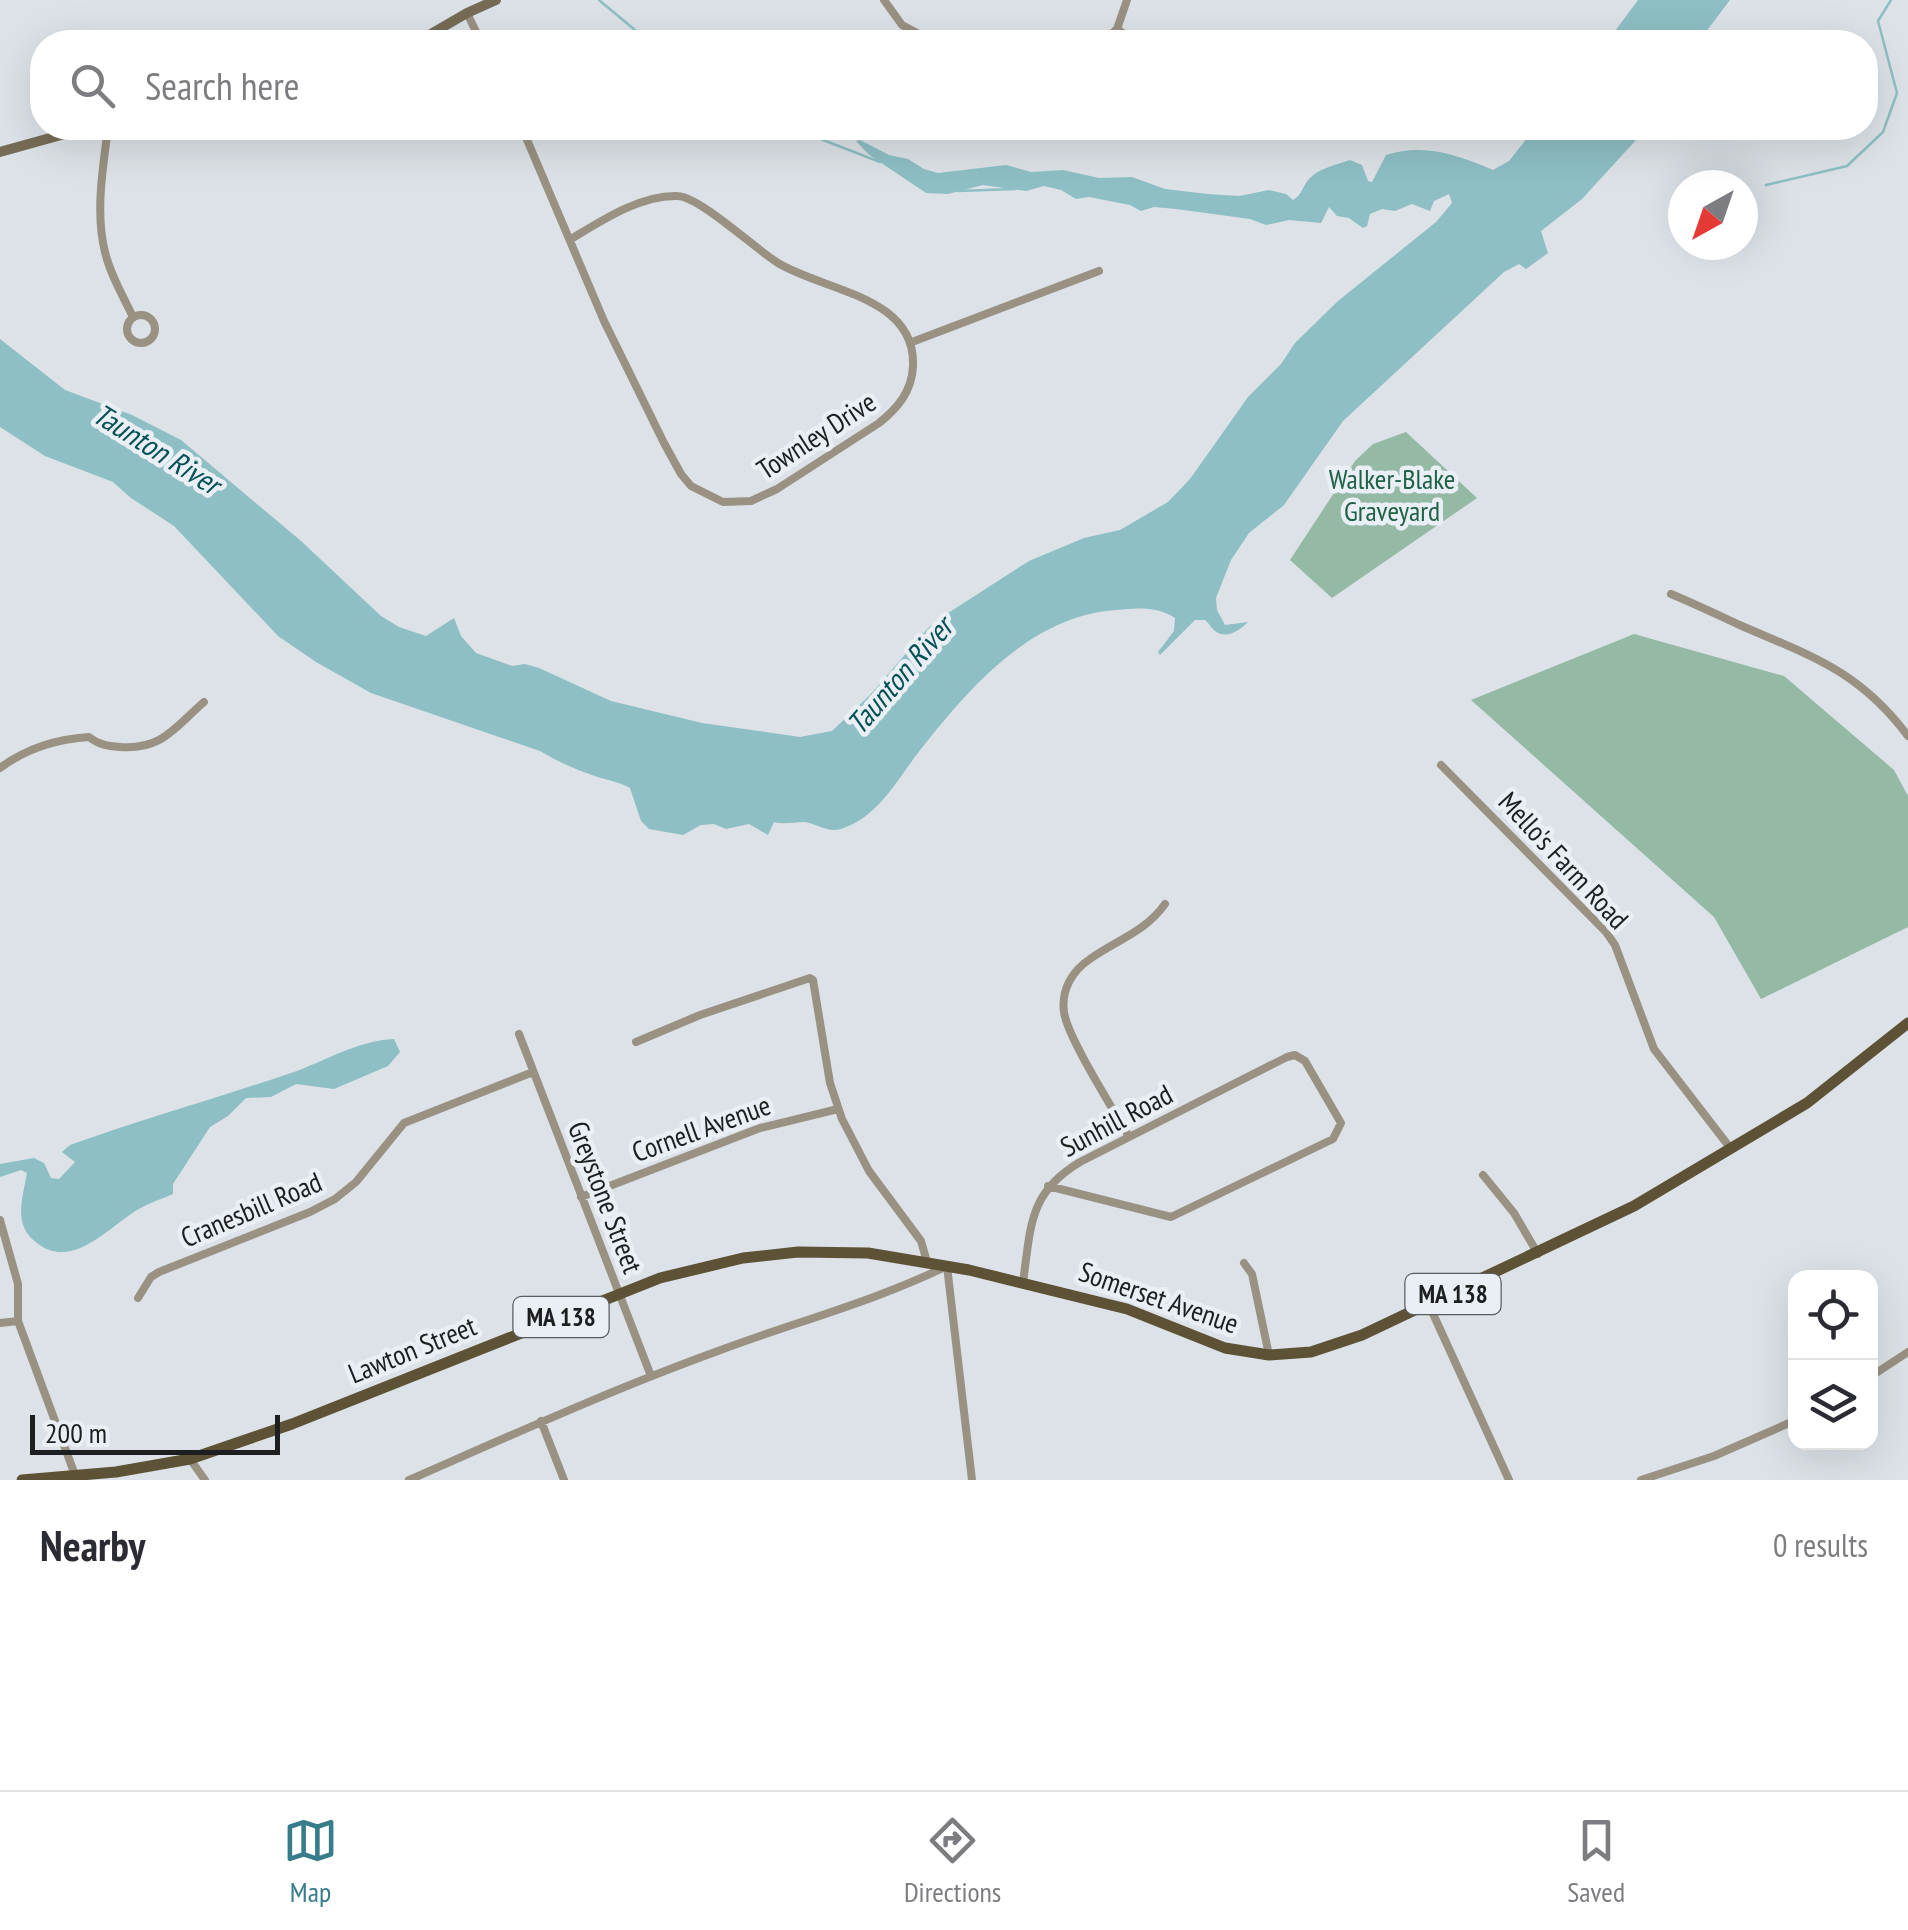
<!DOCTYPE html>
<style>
body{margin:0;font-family:"PT Sans Narrow",sans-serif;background:#f2f2f3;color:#2b2b33}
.controls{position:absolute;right:30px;bottom:30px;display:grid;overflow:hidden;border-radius:20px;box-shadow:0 10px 40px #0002}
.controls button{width:90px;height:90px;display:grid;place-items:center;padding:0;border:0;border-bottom:2px solid #e1e1e2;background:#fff;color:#2b2b33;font:50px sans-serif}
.compass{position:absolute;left:1668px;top:170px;width:90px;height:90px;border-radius:50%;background:#fff;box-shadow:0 10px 40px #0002;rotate:220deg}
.scale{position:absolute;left:30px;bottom:25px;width:250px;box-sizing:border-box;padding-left:10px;border:5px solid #1c1e20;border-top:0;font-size:28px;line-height:35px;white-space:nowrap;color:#1c1e20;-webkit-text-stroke:8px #e9eff5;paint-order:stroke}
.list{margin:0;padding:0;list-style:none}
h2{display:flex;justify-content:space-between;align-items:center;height:130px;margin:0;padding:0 40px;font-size:42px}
h2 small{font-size:32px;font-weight:400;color:#7c7c81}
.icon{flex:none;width:55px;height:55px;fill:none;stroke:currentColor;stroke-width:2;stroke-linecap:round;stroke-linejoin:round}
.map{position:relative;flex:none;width:1908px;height:1480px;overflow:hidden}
.search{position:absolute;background:#fff;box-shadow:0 10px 40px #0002;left:30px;right:30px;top:30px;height:110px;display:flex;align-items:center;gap:25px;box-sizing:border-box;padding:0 35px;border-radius:40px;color:#7c7c81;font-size:38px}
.sheet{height:310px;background:#fff}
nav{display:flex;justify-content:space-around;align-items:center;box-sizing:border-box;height:140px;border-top:2px solid #e1e1e2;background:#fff;font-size:28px;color:#7c7c81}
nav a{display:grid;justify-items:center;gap:5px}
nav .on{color:#377c8b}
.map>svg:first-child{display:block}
.green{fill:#94b9a4}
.water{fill:#8dbfc4}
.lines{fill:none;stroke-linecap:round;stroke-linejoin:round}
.stream{stroke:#8dbfc4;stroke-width:2.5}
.street{stroke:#999283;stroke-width:8}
.secondary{stroke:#766c55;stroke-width:10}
.primary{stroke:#5d5235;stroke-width:11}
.labels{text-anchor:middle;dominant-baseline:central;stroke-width:9;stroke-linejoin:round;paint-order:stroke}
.shield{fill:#e9eff5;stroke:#5a5d60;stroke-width:2.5}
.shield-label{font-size:25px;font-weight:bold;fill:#1c1e20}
.street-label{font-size:28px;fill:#1c1e20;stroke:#e9eff5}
.park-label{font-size:28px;fill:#206244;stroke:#e9eff5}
.water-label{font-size:30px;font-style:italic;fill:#045157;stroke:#e9eff5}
</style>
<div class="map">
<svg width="1908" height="1480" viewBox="0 0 1908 1480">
<rect width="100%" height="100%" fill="#dce2e7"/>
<path class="green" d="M1406,432L1477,498L1332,598L1290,560L1355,461L1373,444Z
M1634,634L1784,676L1894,770L1908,796V927L1761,999L1714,917L1471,700Z"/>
<path class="water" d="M1638,0H1730L1705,33L1703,42H1607Z
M1535,128H1647L1582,199L1541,231L1548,253L1526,269L1519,264L1504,272L1343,421L1284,505L1249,533L1231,560L1216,598L1217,610L1225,625L1248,622C1240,630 1226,640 1215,631C1211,628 1209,623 1205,620H1195L1160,655L1158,652L1174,631L1175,618C1158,606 1136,608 1116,610C1031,616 970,687 921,749C898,778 879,817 841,829C827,833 816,823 804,822C793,822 786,825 774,822L768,835L749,824L726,829L714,824L701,825L683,835L649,829L641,821L630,788C618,781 605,780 592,775C572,768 557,761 540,751L371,693L316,662L278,636L174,526L131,498L113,482L45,456L0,427V339L65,390L132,415L181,440L301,541L381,616L399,627L426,636L454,618L461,636L476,653L512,666L525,664L539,668L611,701L702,723L800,737L832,731L870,695L929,627L942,617L1029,561L1084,538L1120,530L1168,502L1190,479L1248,397L1281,364L1295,343L1338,301L1436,222L1452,203L1449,194L1434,201L1430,211L1412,204L1395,211L1382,209L1370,214L1367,226L1363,228L1349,218L1337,216L1329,207L1321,223L1289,220L1266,225L1250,219L1176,209L1154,207L1141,211L1130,205L1089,197L1076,199L1061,190L1044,186L1026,191L983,185L948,194L926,193L868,154L856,141L860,140L889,155L908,159L924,169L938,173L1006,165L1031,172L1063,170L1099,178L1132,177L1165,189L1208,194L1239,196L1269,190L1286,194L1293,200C1303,194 1301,188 1309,179C1319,168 1336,165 1350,160L1362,165L1368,181L1372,182L1386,155C1424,143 1458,155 1493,170L1509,161Z
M394,1039L400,1052L388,1066L334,1089L296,1084L271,1097L246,1098L228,1116L210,1127L173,1184V1194C159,1200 143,1205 131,1214C103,1233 70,1269 37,1243C12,1225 23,1198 27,1173L21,1170L0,1177V1164L34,1158L44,1163L51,1178L59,1179L75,1162L62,1152L70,1145C143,1119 217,1098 291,1073C326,1061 356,1041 394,1039Z"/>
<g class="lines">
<path class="stream" d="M599,0L641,35L680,42
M692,42L725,33L737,42
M812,128L818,138L880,162
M1766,185L1847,166L1883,132L1897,93L1878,21L1891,0
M958,191L1015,189"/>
<path class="street" d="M884,0L902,25L934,42
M467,13L481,42
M1117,29L1137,42
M1103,42L1117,29L1127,0
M108,128C103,167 95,213 105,252C110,274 123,296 133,317
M522,128L604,321L664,443L681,474L691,486L723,502L751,501L777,489L879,423C898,408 912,391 913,366C916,296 824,291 778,263C754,248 699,196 677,196C640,195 601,221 571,239
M127 329a14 14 0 1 1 28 0a14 14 0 1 1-28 0Z
M912,342L1099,271
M1671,594C1695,604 1718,615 1742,626C1813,657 1859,671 1908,736
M1441,765L1606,932L1615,945L1654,1049L1731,1149
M0,768C27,748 56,739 89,737C99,745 108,746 120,747C162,750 174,728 204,702
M519,1034L651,1376
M636,1042L700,1015L810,978L813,980L830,1083L842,1119L869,1171L921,1241L927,1262
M1129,1137C1114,1110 1067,1037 1064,1012C1061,990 1072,971 1090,959C1117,940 1145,932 1165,904
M1483,1175L1514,1213L1538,1254
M581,1197L760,1128L838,1109
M0,1220L18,1284V1321L75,1475
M1244,1263L1252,1274L1269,1355
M1023,1282C1031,1227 1028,1193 1080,1162L1287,1057L1295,1055L1305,1061L1341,1123L1333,1139L1171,1217L1048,1186
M138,1298L151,1277L159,1272L310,1212L335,1199L356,1182L404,1123L533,1072
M1429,1305L1509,1480
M0,1323L18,1321
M1870,1377L1908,1352
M541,1421L564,1480
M190,1459L205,1480
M409,1480C512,1435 613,1389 718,1351C795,1322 873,1302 947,1266L972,1480
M1641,1480L1714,1456L1796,1420"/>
<path class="secondary" d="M417,42L467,13L496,0
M0,152L86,128"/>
<path class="primary" d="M22,1480L116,1472L190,1459L292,1424L660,1278L743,1258L798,1252L868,1253L969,1270L1127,1309L1225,1348L1269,1355L1311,1352L1362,1335L1634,1206L1807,1103L1908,1023"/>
</g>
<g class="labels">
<g class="shield">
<rect x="1405.5" y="1274" width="95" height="40" rx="8"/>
<rect x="513.5" y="1297" width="95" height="40" rx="8"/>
</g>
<g class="shield-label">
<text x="1453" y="1294">MA 138</text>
<text x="561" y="1317">MA 138</text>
</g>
<g class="street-label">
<text transform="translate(816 435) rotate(-33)">Townley Drive</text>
<text transform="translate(1564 860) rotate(47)">Mello's Farm Road</text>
<text transform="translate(1116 1120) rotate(-28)">Sunhill Road</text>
<text transform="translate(701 1128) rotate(-20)">Cornell Avenue</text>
<text transform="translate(606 1197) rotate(69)">Greystone Street</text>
<text transform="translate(251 1209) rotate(-23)">Cranesbill Road</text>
<text transform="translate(1159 1297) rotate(19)">Somerset Avenue</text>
<text transform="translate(412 1349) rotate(-22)">Lawton Street</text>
</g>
<g class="park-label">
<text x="1392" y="478">Walker-Blake<tspan x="1392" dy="32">Graveyard</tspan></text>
</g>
<g class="water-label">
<text transform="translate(157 448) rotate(32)">Taunton River</text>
<text transform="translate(899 675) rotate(-49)">Taunton River</text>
</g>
</g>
</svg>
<div class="controls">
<button><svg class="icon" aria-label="locate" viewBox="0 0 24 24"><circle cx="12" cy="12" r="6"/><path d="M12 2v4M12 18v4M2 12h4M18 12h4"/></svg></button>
<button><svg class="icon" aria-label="layers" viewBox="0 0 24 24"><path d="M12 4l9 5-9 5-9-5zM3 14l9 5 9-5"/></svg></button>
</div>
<svg class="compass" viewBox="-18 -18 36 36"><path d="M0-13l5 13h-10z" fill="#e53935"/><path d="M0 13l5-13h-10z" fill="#7c7c81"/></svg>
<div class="scale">200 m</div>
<div class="search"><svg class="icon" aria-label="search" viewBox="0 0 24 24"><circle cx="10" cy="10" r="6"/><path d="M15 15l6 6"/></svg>Search here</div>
</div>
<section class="sheet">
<h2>Nearby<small>0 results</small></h2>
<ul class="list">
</ul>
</section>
<nav>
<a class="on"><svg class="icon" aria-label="map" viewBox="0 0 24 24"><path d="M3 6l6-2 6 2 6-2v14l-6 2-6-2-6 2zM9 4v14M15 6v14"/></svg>Map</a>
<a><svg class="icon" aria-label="directions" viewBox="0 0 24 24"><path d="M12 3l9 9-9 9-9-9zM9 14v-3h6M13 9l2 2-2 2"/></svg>Directions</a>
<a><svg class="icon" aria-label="saved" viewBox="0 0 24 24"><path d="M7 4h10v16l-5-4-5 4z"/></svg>Saved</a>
</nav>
